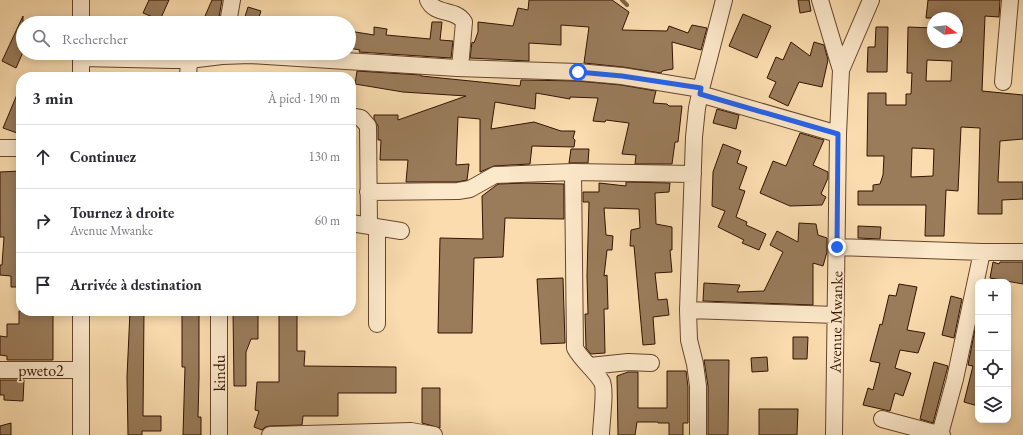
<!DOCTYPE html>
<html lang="fr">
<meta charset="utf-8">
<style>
body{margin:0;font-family:"EB Garamond",serif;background:#f7f7f7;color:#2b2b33}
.controls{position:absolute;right:12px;bottom:12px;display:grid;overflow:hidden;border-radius:8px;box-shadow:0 2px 10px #0003}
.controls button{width:36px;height:36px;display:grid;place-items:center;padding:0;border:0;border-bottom:1px solid #e1e1e2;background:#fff;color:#2b2b33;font:20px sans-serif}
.compass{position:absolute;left:927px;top:12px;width:36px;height:36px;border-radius:50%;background:#fff;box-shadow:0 2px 10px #0003;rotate:104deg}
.stop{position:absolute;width:12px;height:12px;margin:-9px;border:3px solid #2563eb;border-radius:50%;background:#fff}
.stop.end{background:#2563eb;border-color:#fff;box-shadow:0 1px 4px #0008}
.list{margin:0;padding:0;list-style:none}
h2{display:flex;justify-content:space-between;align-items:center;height:52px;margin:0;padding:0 16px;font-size:17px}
h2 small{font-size:13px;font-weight:400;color:#7c7c81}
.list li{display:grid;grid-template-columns:26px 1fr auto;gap:12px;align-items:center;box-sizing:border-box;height:64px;padding:0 16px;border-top:1px solid #e1e1e2}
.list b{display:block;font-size:15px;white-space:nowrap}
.list p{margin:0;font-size:13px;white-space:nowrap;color:#7c7c81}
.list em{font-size:13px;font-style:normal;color:#7c7c81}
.icon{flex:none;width:22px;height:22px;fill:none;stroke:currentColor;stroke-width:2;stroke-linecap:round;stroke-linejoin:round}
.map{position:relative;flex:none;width:1023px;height:435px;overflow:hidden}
.search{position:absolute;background:#fff;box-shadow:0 2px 10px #0003;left:16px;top:16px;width:340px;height:44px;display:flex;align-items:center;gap:10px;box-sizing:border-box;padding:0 14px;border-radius:22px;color:#7c7c81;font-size:15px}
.panel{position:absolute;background:#fff;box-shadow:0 2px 10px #0003;left:16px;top:72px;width:340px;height:244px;border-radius:16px}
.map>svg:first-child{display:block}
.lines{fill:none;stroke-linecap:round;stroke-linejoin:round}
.stream{stroke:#826346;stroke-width:4}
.building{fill:#9a7c5b;stroke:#331302;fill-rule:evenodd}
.minor-casing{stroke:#65452d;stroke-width:18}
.minor{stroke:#fce8ca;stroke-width:16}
.route{stroke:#2563eb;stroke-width:5}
.labels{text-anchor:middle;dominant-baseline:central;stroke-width:3.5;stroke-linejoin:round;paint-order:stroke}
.street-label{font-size:16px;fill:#331302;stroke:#fce8ca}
</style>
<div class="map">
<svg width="1023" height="435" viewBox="0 0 1023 435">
<rect width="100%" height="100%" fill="#fadcae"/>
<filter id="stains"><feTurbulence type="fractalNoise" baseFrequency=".005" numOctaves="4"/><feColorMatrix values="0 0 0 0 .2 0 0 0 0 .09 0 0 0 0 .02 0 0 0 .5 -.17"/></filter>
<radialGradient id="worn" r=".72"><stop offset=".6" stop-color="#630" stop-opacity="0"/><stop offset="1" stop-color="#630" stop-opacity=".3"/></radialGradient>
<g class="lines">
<path class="stream" d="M622,0L627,5"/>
</g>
<path class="building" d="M149,0H169L160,20L143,13Z
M212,0H222L218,23H202Z
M529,0H612L629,12L622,30L667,31L669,26L688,33L692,25L707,28L701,50L672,42L673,69L662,71L661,73L623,67L584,63L589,27L561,25V45L529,43V61L470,58L472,42L474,43L478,32V22L513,26L518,8L528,10Z
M798,0H809L811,11L800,13Z
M928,0H1000L999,17L985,16L982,91L1023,95V139L1000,141L998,182H1023V199L1002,200V214H978L980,128L961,127L958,191L946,190L944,236H925L926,205H858V191H873V185L880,184L883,175L884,156H867L868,93H886V105H906V94H911L912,73H907L908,27L933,28V42H961L962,21H957V18H926ZM927,60L952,61L951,81H926ZM912,148L934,149L933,176L911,177Z
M248,7L261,11L257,23H243Z
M743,14L771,26L757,58L729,46Z
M23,16V52L16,68L2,61Z
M432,22H442L440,40L453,41L451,58L359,52L360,50L349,48V31L374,35V27L387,29L386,35L430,39Z
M876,27H888L887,72H867L868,47H875Z
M791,42L810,56L814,42L824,45L828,60L822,87L799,82L788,106L769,97L776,82L767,78L776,57L783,60Z
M357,71L421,75V76L520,86L521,80L577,81L621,85L656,91L653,103L667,104L669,106H682L678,142H675L672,164H635L636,155L622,154L629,123L606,120L605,122L593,121L598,98L570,97V99L536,93L535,109L495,102L491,129L534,122L561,131H575L573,138L575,140L574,147L532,146L530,164L494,166L480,172V119L458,117L456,165L469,164L467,180L457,182H406L408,160H380L381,140H378V126L374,119V115H398V120L466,96L403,92L355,84Z
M21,85V123L17,133L3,128Z
M717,109L739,115L736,129L713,123Z
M800,133L824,140L813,165L828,172V178L821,194L826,197L822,205L790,206L760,193L773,161L786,166Z
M723,144L741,151L737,163L747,167L739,189L745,191L736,217L747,222L746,225L766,234L759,250L742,243L744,240L718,227L725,211L712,206L713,172Z
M571,149H589L588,163H569Z
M21,171V287H11V276L0,275V265H2L4,237H0V172Z
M626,182L670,183L669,192L655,193L656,224L672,227V250H670L672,272L655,273L658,300L667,299L669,315L653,317L655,344L643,345L634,246H630L631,230L640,228L639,209L604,208L606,235L613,236L612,250H607L604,276L607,275L608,309H604L605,353L591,354L586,348L585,314H588L587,276L589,202H583V192H599V183L626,186Z
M527,183L564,184V219L505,218L503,257L474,258L472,333H438L440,238L483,239L482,196L498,184Z
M799,223L816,224L818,235L827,238V252L823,266L813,263V305L703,301L704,283L740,285L737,292L764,291L783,252L770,245L777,231L798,242Z
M858,226L881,227L880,239L858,238Z
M993,262L999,264L1000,262H1023V284L990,278Z
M563,278L565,343L541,344L537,279Z
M899,284L917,287L907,330L925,333L918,353L900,350L895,368L911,373L903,396L895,393L890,411L863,405L868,388L873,390L880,363L870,361L880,324L882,325L889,295L896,296Z
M951,296L962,299L954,338L942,335Z
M19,311H53V360H7V356L0,355V336L7,337V324H19Z
M130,311H144L143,416H161V431H142V435H128L127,377Z
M182,311H199V378L198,417H201V435H183L185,367H182Z
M233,311H258V339H251L246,352V386H234Z
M279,311H297V351H305L304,366L396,367V393H338V416H303L302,425L270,426L265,427L262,430L254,427L259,411L255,410L257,382H279Z
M975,329L978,330V406L964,402L973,366L968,365Z
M793,337H808L807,359H793Z
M767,357L768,371L752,372L751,358Z
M704,360H729L728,435H708V386Z
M934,362L948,366L933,423L920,419Z
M667,371H686L688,387V423H683V435H669V423H658V422H637L635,435H618L617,376L628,372H638V408H667Z
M0,380H24L23,401L4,400V395H0Z
M422,388H440V428L422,423Z
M759,409H798L797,435H759Z
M11,423V435H0V426Z"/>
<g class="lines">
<defs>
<path id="minor" d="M81,0V23
M428,0C435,16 456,8 464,22L460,68
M820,0L841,70
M228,23L232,0
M81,53V77
M81,58L173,60H189L222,56L250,55L457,68L578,72L622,76L701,89
M188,77L189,60
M1003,82L1010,0
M700,94L838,134
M351,116L361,118L368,126L369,225
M0,148H21
M573,172L575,348C582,361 595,370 602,382C606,390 601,425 601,435
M368,192L458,191L470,189L495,175L573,172L693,174
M351,223L401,231
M377,227V324
M837,247L982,252H1023
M688,310L836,315
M219,311V435
M590,366L628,362L651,363
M0,370H81
M882,419L942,435
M940,434L955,379L982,252
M81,435V311
M270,435L411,431L434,435
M698,435V386L695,364L689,340L688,310L694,137L697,108L701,89L724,0
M834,435L838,134L841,70L871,0"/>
</defs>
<use href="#minor" class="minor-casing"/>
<use href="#minor" class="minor"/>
</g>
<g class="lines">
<path class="route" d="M578,72L622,76L701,88L700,94L838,134L837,247"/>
</g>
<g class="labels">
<g class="street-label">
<text transform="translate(836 322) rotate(-89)">Avenue Mwanke</text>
<text x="41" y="370">pweto2</text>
<text transform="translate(219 373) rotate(-90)">kindu</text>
</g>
</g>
<rect width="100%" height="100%" filter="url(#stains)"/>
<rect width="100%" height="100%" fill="url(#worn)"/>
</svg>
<div class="controls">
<button>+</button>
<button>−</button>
<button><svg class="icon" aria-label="locate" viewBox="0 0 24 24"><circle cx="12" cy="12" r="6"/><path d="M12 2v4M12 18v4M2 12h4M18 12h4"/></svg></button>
<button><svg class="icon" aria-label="layers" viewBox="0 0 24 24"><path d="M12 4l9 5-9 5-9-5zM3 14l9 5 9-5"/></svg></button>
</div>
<svg class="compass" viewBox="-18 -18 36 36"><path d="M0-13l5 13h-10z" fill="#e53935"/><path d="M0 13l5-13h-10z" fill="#7c7c81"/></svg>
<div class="stop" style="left:578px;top:72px"></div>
<div class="stop end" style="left:837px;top:247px"></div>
<div class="search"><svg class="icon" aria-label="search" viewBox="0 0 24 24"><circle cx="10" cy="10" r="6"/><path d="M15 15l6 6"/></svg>Rechercher</div>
<section class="panel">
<h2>3 min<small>À pied · 190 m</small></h2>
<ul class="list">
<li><svg class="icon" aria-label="ahead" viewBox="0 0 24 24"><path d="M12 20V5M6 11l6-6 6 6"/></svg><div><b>Continuez</b></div><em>130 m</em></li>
<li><svg class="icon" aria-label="right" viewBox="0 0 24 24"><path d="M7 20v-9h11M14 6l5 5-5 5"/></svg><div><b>Tournez à droite</b><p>Avenue Mwanke</p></div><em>60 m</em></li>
<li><svg class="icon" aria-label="arrive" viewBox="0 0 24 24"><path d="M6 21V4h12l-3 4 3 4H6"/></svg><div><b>Arrivée à destination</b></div></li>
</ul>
</section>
</div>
